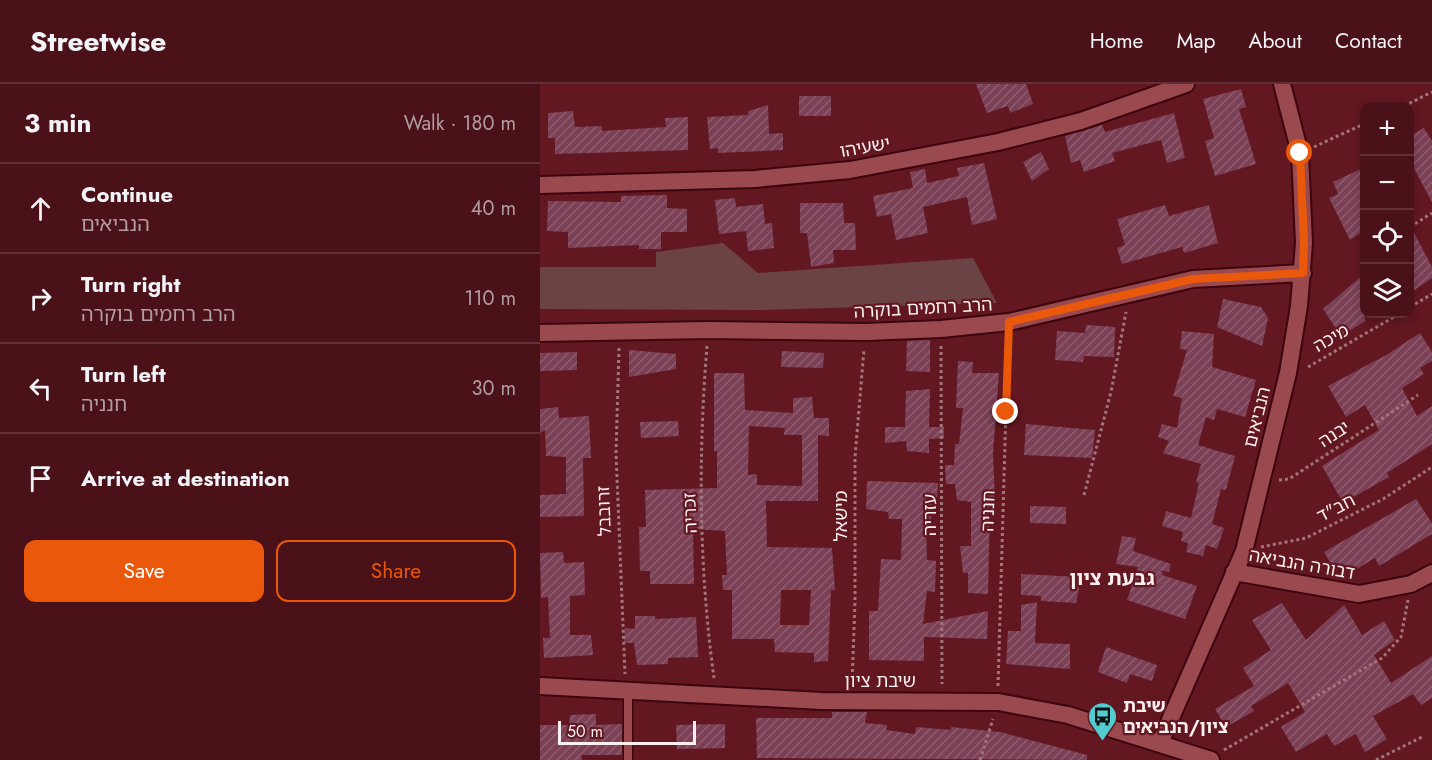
<!DOCTYPE html>
<meta charset="utf-8">
<style>
body{margin:0;font-family:Jost,"Noto Sans Hebrew",sans-serif;background:#541f26;color:#f1f3f6}
.controls{position:absolute;right:18px;top:18px;display:grid;overflow:hidden;border-radius:12px;box-shadow:0 3px 9px #0003}
.controls button{width:54px;height:54px;display:grid;place-items:center;padding:0;border:0;border-bottom:2px solid #613138;background:#4a1119;color:#f1f3f6;font:30px sans-serif}
.scale{position:absolute;left:18px;bottom:15px;width:138px;box-sizing:border-box;padding-left:6px;border:3px solid #f9efef;border-top:0;font-size:16px;line-height:21px;white-space:nowrap;color:#f9efef;-webkit-text-stroke:4px #621721;paint-order:stroke}
.stop{position:absolute;width:18px;height:18px;margin:-14px;border:4px solid #ea580c;border-radius:50%;background:#fff}
.stop.end{background:#ea580c;border-color:#fff;box-shadow:0 2px 6px #0008}
.list{margin:0;padding:0;list-style:none}
h2{display:flex;justify-content:space-between;align-items:center;height:78px;margin:0;padding:0 24px;font-size:26px}
h2 small{font-size:20px;font-weight:400;color:#b29da2}
.list li{display:grid;grid-template-columns:39px 1fr auto;gap:18px;align-items:center;box-sizing:border-box;height:90px;padding:0 24px;border-top:2px solid #613138}
.list b{display:block;font-size:22px;white-space:nowrap}
.list p{margin:0;font-size:20px;white-space:nowrap;color:#b29da2}
.list em{font-size:20px;font-style:normal;color:#b29da2}
.actions{display:flex;gap:12px;padding:18px 24px}
.actions a{flex:1;padding:14px 0;border:2px solid #ea580c;border-radius:12px;text-align:center;font-size:21px;color:#ea580c}
.actions .main{background:#ea580c;color:#fff}
.icon{flex:none;width:33px;height:33px;fill:none;stroke:currentColor;stroke-width:2;stroke-linecap:round;stroke-linejoin:round}
.map{position:relative;flex:none;width:892px;height:676px;overflow:hidden}
header{display:flex;align-items:center;gap:36px;box-sizing:border-box;height:84px;padding:0 30px;background:#4a1119;border-bottom:2px solid #613138}
header strong{font-size:28px}
nav{display:flex;gap:33px;margin-inline-start:auto;font-size:21px}
main{display:flex}
aside{flex:1;background:#4a1119}
.map>svg:first-child{display:block}
.park{fill:#6b4344}
.building{fill:url(#building-hatch);fill-rule:evenodd}
.lines{fill:none;stroke-linecap:round;stroke-linejoin:round}
.lane-casing{stroke:#3d050e;stroke-width:11}
.street-casing{stroke:#3d050e;stroke-width:20}
.path{stroke:#a3757a;stroke-width:3;stroke-dasharray:3 3;stroke-linecap:butt}
.lane{stroke:#9a4a4f;stroke-width:8}
.street{stroke:#9a4a4f;stroke-width:16}
.route{stroke:#ea580c;stroke-width:8}
.labels{text-anchor:middle;dominant-baseline:central;stroke-width:4.5;stroke-linejoin:round;paint-order:stroke}
.street-label{font-size:18px;fill:#f9efef;stroke:#621721}
.poi-label{font-size:18px;font-weight:bold;fill:#f9efef;stroke:#621721;text-anchor:start}
.neighbourhood-label{font-size:20px;font-weight:bold;fill:#f9efef;stroke:#621721}
</style>
<header>
<strong>Streetwise</strong>
<nav><a>Home</a><a>Map</a><a>About</a><a>Contact</a></nav>
</header>
<main>
<aside>
<h2>3 min<small>Walk · 180 m</small></h2>
<ul class="list">
<li><svg class="icon" aria-label="ahead" viewBox="0 0 24 24"><path d="M12 20V5M6 11l6-6 6 6"/></svg><div><b>Continue</b><p>הנביאים</p></div><em>40 m</em></li>
<li><svg class="icon" aria-label="right" viewBox="0 0 24 24"><path d="M7 20v-9h11M14 6l5 5-5 5"/></svg><div><b>Turn right</b><p>הרב רחמים בוקרה</p></div><em>110 m</em></li>
<li><svg class="icon" aria-label="left" viewBox="0 0 24 24"><path d="M17 20v-9H6M10 6l-5 5 5 5"/></svg><div><b>Turn left</b><p>חנניה</p></div><em>30 m</em></li>
<li><svg class="icon" aria-label="arrive" viewBox="0 0 24 24"><path d="M6 21V4h12l-3 4 3 4H6"/></svg><div><b>Arrive at destination</b></div></li>
</ul>
<div class="actions"><a class="main">Save</a><a>Share</a></div>
</aside>
<div class="map">
<svg width="892" height="676" viewBox="0 0 892 676">
<defs>
<pattern id="building-hatch" width="6" height="6" patternUnits="userSpaceOnUse" patternTransform="scale(1.5)"><rect width="6" height="6" fill="#7b4056"/><path d="M-1 1l2-2M0 6l6-6M5 7l2-2" fill="none" stroke="#8e5c6f"/></pattern>
</defs>
<rect width="100%" height="100%" fill="#621721"/>
<path class="park" d="M183,159L218,189L433,174L457,219L219,226L0,225V183H116V168Z"/>
<path class="building" d="M436,0H486L493,20L470,29L468,22L447,29Z
M701,5L706,23L699,25L716,80L675,92L665,57L674,54L663,15Z
M259,12H291V32H259Z
M228,21L229,50L243,49V66L178,69V64L170,65L167,33L208,31V27Z
M33,27L35,43L62,42V47L126,43L125,34L148,33V66L15,70V54H8V29Z
M634,29L645,74L627,79L621,56L572,69L575,77L544,88L540,76L531,79L525,52L562,41L565,48Z
M884,44L892,57V118L870,77V52Z
M501,68L509,85L492,97L483,78Z
M444,79L457,135L432,141L427,113L383,123L388,149L356,156L351,130L337,133L333,112L373,104L370,88L385,85L387,99L419,92L417,84Z
M825,83V146L810,156L789,114L798,110L793,98Z
M127,111V124L147,125V148H121V165H99V161L28,164V148L7,147L8,117L81,118V112Z
M195,114L196,123L223,120L225,140L232,139L234,164L208,167L206,147L179,150L175,116Z
M260,119H303L304,139H315L316,166H293L294,179L271,183L267,149H260Z
M625,121L629,132L669,121L678,159L644,169L642,163L582,180L577,164L585,161L577,135Z
M870,141L892,183V194L870,209Z
M825,189V237L801,252L783,225Z
M683,215L721,223L728,234L722,262L677,243Z
M546,241L575,243L574,273L544,272L543,278L515,276L517,247L545,249Z
M642,247L674,250L672,283L716,296L705,333L677,325L674,336L666,333L658,361L695,372L686,406L681,405L672,440L684,444L677,465L666,461L663,472L646,468L648,459L641,457L643,448L622,442L626,427L651,434L659,399L656,398L661,380L623,369L629,357L618,353L622,340L637,344L642,314L633,312L647,266L640,265Z
M880,249L892,268V277L880,284L884,290L862,304L877,332L892,322V360L847,389L849,393L803,419L782,382L839,346L825,321L806,333L788,302L848,270Z
M390,256V288L366,287L367,257Z
M89,266L136,270V285L89,293Z
M242,267L284,269L283,284L241,283Z
M37,268V286L0,287V269Z
M418,277L433,278L432,289H459L453,369L455,420H450L448,510L428,509V489H423L420,462H431V418L417,416L415,400H406L405,381H414L415,360H419L423,324H416Z
M174,289H204L205,326L253,329V314L272,313L274,334H289V352L278,351V417H226L227,463L292,464L295,506H291L288,577L274,578V569L235,568L234,555H192V506H183L182,491H187L185,447L153,445L154,500H110V487H100L99,443H106L105,406L177,404V367H174ZM209,342L245,344L244,351H262V402L217,401V390L208,391ZM241,506H271L269,541H240Z
M390,305L389,343H404V354L389,355V369L367,367L366,357L345,359V343H365L366,307Z
M18,323L19,334L49,332L51,374H43L44,432L0,433V411L26,410V373L6,372L5,346L0,349V325Z
M138,337L139,352L101,354L100,338Z
M486,340L555,346L552,374L484,371Z
M327,397L398,399L397,414H392L391,436H386L387,476L396,477L395,508L387,507L383,540L448,527L447,555L384,553V577L329,576V527H338L341,475L361,476L362,435H349L348,428L326,425Z
M876,415L892,439V450L839,482L835,474L810,489L804,481L795,486L784,468Z
M490,422L526,423V440L490,439Z
M582,452L596,454L593,467L631,480L629,488L617,486L623,488L622,491L657,502L645,535L587,516L598,483L576,480Z
M23,468L24,479L44,478L45,511L30,512V551H51L53,571L4,574L3,554H10L8,513L1,514L0,469Z
M481,490L541,493L536,519L501,517V512L481,511Z
M497,518L495,559L530,560V585L466,580L468,547H481V521Z
M742,519L766,556L804,521L822,551L844,537L855,556L834,571L851,599L892,572V614L881,621L873,610L833,632L847,655L825,668L816,650L794,662L787,650L756,668L741,643L765,628L748,599L711,622L714,627L686,643L675,625L714,602L703,584L731,566L712,536Z
M95,532H115V535L156,533L158,573L128,574V580L97,581L94,559H84L85,544L95,545Z
M566,563L617,581L612,597L590,590L587,599L558,588Z
M292,628H327L325,639L347,641L346,646L375,650L376,643L411,646V643L460,648L547,671V676L217,674L216,634H292Z
M56,630V641L82,640V671H41L42,676H0V641H29L30,631Z
M185,640V664L137,665L136,641Z"/>
<g class="lines">
<defs>
<path id="lane" d="M88,676V605"/>
<path id="street" d="M0,101L215,95L310,86L458,58L541,37L646,0
M0,249L168,246L326,248L401,245L469,238L653,195L763,189
M694,488L819,510L871,500L892,489
M0,602L282,617L458,618L528,631L671,676
M620,659L704,467L748,289L759,222L764,159L760,69L742,0"/>
</defs>
<use href="#lane" class="lane-casing"/>
<use href="#street" class="street-casing"/>
<path class="path" d="M864,22L892,8
M774,63L824,40
M870,143L892,129
M870,223L892,210
M167,262C158,372 159,485 174,594
M401,262L402,600
M79,264L76,369L85,590
M768,283L859,230
M739,396L749,395L878,311
M544,411L571,308L586,228
M721,463L766,454L843,415L892,383
M312,600L315,518V373L324,265
M458,602L468,255
M684,666L842,574L861,553L868,516
M440,676L453,635
M836,676L882,653"/>
<use href="#lane" class="lane"/>
<use href="#street" class="street"/>
</g>
<g class="lines">
<path class="route" d="M466,328L469,238L653,195L763,189L764,159L760,69"/>
</g>
<defs>
<symbol id="bus-pin" viewBox="-11 -11 22 30"><path d="M0 17L-7.5 6A9.5 9.5 0 1 1 7.5 6Z" fill="#52ccd0" stroke="#621721"/><path d="M-5-6H5V4H4V6H2V4H-2V6H-4V4H-5ZM-3.5-4V0h7V-4ZM-3.5 1.2v1.5H-2V1.2ZM2 1.2v1.5H3.5V1.2Z" fill="#111"/></symbol>
</defs>
<g fill-rule="evenodd">
<use href="#bus-pin" x="546" y="616" width="33" height="45"/>
</g>
<g class="labels">
<g class="street-label">
<text transform="translate(325 63) rotate(-10)">ישעיהו</text>
<text transform="translate(383 224) rotate(-3)">הרב רחמים בוקרה</text>
<text transform="translate(791 254) rotate(-30)">מיכה</text>
<text transform="translate(717 333) rotate(-76)">הנביאים</text>
<text transform="translate(794 350) rotate(-33)">יבנה</text>
<text transform="translate(796 424) rotate(-27)">חב"ד</text>
<text transform="translate(64 427) rotate(-92)">זרובבל</text>
<text transform="translate(448 427) rotate(-88)">חנניה</text>
<text transform="translate(150 429) rotate(-92)">זכריה</text>
<text transform="translate(390 431) rotate(-90)">עזריה</text>
<text transform="translate(301 432) rotate(-90)">מישאל</text>
<text transform="translate(762 480) rotate(10)">דבורה הנביאה</text>
<text x="340" y="597">שיבת ציון</text>
</g>
<g class="poi-label">
<text x="583" y="622">שיבת<tspan x="583" dy="21">ציון/הנביאים</tspan></text>
</g>
<g class="neighbourhood-label">
<text x="572" y="494">גבעת ציון</text>
</g>
</g>
</svg>
<div class="controls">
<button>+</button>
<button>−</button>
<button><svg class="icon" aria-label="locate" viewBox="0 0 24 24"><circle cx="12" cy="12" r="6"/><path d="M12 2v4M12 18v4M2 12h4M18 12h4"/></svg></button>
<button><svg class="icon" aria-label="layers" viewBox="0 0 24 24"><path d="M12 4l9 5-9 5-9-5zM3 14l9 5 9-5"/></svg></button>
</div>
<div class="scale">50 m</div>
<div class="stop" style="left:760px;top:69px"></div>
<div class="stop end" style="left:466px;top:328px"></div>
</div>
</main>
